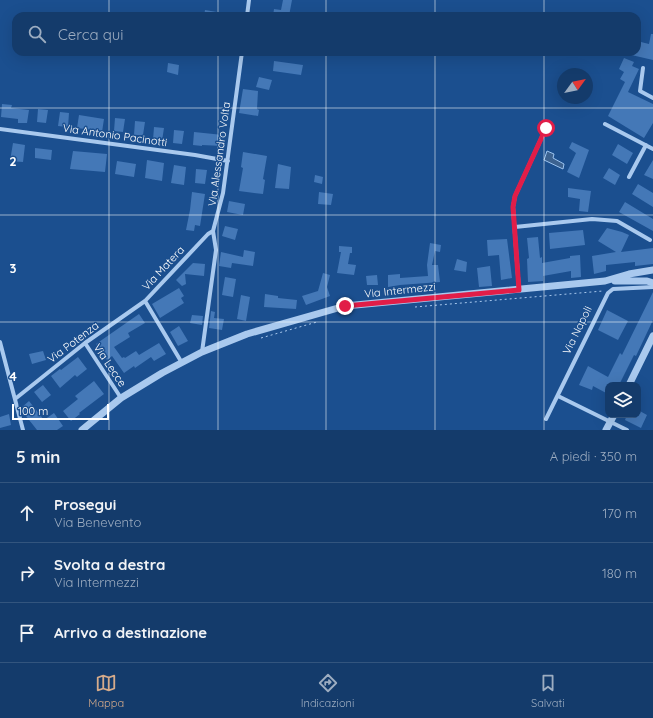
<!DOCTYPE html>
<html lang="it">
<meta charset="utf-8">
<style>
body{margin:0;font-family:Quicksand,sans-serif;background:#1d4271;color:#f1f3f6}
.controls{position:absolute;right:12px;bottom:12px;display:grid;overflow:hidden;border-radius:8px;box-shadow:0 4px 16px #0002}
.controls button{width:36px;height:36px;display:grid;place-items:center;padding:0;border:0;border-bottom:1px solid #33557e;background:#143b6b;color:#f1f3f6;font:20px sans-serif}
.compass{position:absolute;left:557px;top:68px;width:36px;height:36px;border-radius:50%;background:#143b6b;box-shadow:0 4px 16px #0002;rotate:57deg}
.scale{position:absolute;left:12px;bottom:10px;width:97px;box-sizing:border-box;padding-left:4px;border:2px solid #fff;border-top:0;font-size:11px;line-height:14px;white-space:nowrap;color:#fff;-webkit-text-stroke:3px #1b4f8f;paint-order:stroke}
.stop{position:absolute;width:12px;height:12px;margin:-9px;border:3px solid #e11d48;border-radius:50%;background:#fff}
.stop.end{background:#e11d48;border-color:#fff;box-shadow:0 1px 4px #0008}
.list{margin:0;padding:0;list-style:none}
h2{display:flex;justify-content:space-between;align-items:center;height:52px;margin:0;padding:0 16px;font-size:17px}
h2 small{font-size:13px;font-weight:400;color:#9dadc1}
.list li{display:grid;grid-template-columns:26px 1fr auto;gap:12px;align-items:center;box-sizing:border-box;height:60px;padding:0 16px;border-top:1px solid #33557e}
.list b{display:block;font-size:15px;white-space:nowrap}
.list p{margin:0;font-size:13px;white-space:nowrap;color:#9dadc1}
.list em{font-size:13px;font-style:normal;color:#9dadc1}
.icon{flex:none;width:22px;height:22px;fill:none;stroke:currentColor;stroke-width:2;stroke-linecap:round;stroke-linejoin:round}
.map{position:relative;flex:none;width:653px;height:430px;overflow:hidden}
.search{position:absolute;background:#143b6b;box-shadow:0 4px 16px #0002;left:12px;right:12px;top:12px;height:44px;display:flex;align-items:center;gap:10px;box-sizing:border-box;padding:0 14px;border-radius:12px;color:#9dadc1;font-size:15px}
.sheet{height:232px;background:#143b6b}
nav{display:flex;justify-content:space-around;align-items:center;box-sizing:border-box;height:56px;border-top:1px solid #33557e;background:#143b6b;font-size:11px;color:#9dadc1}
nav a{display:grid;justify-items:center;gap:2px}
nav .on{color:#d6ab8b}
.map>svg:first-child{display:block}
.water{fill:#3c6290;stroke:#9cc4f0}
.building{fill:#4478b7}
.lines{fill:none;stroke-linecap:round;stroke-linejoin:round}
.path{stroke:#a9c9ee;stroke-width:1;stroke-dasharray:2 3;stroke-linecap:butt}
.minor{stroke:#a9c9ee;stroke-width:4}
.tertiary{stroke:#a9c9ee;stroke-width:7}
.route{stroke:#e11d48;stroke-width:5}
.grid{fill:none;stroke:#fff;stroke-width:1;stroke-opacity:0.55}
.labels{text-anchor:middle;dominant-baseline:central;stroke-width:3;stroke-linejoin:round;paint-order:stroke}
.street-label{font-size:11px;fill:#fff;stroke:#1b4f8f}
.grid-label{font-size:13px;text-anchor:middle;font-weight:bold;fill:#fff;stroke:#1b4f8f;stroke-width:3;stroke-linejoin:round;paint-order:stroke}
</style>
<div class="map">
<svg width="653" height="430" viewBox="0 0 653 430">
<rect width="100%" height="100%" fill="#1b4f8f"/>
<path class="water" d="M547,151L554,154L553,158L564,164L563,169L544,160Z"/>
<path class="building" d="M283,0H292L289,16H273L274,9L281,10Z
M205,10L223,13L222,16H204Z
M651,34H653V60L627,54V52H637V41L649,44Z
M624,58L634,62L632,66L639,69L628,92L653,104V123L644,138L608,116L625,82L620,79L624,72L619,69Z
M274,61L303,65L301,75L273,71Z
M168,63L179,65L178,75L167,72Z
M259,77L272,80L269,90L256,87Z
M243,89L258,91L257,109L259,110L258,116L239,113Z
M2,104L12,105L11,108L29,110L27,123H18V119L1,117Z
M38,109L48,110L46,123L37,122Z
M60,112L69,113L68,127L58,126Z
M79,115L104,119L102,132L93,131V130L77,128Z
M115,118L125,119L123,132L114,131Z
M135,121L145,122L143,135H134Z
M154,127L164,128L162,141L153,140Z
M174,130L184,131L182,144L173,143Z
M194,132L223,135L222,146L202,145V146L193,145Z
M572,142L589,150L579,178L567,172L576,153L569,148Z
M13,143L25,145L23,162L10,161Z
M618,144L633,153L627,164L612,155Z
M35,148L52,150L51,160L35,158Z
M73,151L107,154L105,172L70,169Z
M243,152L267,156L263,179L265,180L263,194L239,191L243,168L241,167Z
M147,160L164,163L162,181L145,178Z
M653,160V179L644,175Z
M117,161L136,164L134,177L115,174Z
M278,164L291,167L289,189L275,188Z
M174,165L186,167L184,185L171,183Z
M609,168L620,175L615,185L603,178Z
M196,169L207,170L205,184L195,183Z
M315,175L323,177L322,184L314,182Z
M638,184L653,193V207L632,194Z
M568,188L591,191L588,212L579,211L580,199L568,197Z
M192,192L205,194L200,226L195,225L194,231L186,230L190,210Z
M319,192L333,194L331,205L318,204Z
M229,201L245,204L243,215L227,212Z
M625,202L653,219V231L619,212Z
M225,226L238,229L235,240L222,236Z
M607,228L622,232L629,235L621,252L653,248V264L635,266V262L606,265V271L594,274L592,256L616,252L598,241Z
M583,230L585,245L550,249L549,233Z
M538,237L540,258L542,257V263L570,258V256L580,255L581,277L571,278V271L543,276V281L528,282L527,259L529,258L527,238Z
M507,239L512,278L501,280L499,255L488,256L487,240Z
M430,243L441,245L440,252L435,251L432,265H438L440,282L400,285L388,287V275L400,274V278L428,276L427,265Z
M339,246L352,247V253H350L348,264L356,265L354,275L337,273L341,252H339Z
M244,250L255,252L253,266L232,263L231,268L219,266L221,252L243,257Z
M457,259L467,262L466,272L454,270Z
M193,263L205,264L204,276L185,274L186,284L182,286L176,280Z
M490,266L492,286L479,287L477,268Z
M323,273L330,275L327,287L330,296L306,305L302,296L318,291Z
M377,275L378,285H367L366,276Z
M225,277L236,279L233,297L222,295Z
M179,288L184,296L181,298L184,303L160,318L152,304Z
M653,292V320L636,356L634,355L619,385H608V394L593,386L592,390L579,385L588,366L608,377L620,353L622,355Z
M265,294L278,296V298L297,300L296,309L264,307Z
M241,295L250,297L246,321L237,319Z
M607,310L628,321L618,340L598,330Z
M211,311L215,312L214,318L224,319L222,330L209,328Z
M139,314L145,323L128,333L130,337L114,347L122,358L124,357L125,358L136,351L139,355L159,343L166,354L154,361L151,357L135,368L134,366L124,373L112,356L107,360L96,344Z
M192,315L203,316L202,325L190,323Z
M179,326L188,341L178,346L170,332Z
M43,351L46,360L32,364L29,354Z
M78,357L87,369L77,377L75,375L60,388L51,376L60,369L61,370Z
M94,381L104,394L79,413L80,414L71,421L63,411L78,399L75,396Z
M43,385L51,395L42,402L34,392Z
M29,401L44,420L54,413L63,426L57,430H37L22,411L21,408Z
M638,410L647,415L641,428L625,420L627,415H638Z
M9,414L11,425L0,428V417Z"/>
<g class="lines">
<path class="path" d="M415,307L603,291
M261,338L317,322"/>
<path class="minor" d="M247,16L249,0
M643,68L640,91L653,98
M605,124L653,149
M0,129L195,155L228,161
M629,177L646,145
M515,227L592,219L617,221L650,240
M519,290L513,207L515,196L546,128
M145,301L182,363
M0,342L23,430
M85,343L121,398
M202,352L216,250L213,231L223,193L242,52
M558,396L627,430
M15,399L85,343L145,301L208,234L213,231
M546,419L608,293L613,289L653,287"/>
<path class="tertiary" d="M615,281H647L653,283
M629,385L653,336
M82,430L121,398L162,373L202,352L247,334L345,306L605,281L629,274L653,270
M606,430L614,415"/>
</g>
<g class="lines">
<path class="route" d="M345,306L519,290L513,207L515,196L546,128"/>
</g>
<path class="grid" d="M109,0V16M218,0V16M326,0V16M435,0V16M544,0V16M109,52V430M218,52V430M326,52V430M435,52V430M544,52V430M0,108H653M0,215H653M0,322H653"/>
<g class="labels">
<g class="street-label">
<text transform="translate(115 135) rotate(8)">Via Antonio Pacinotti</text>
<text transform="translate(219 154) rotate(-82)">Via Alessandro Volta</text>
<text transform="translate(163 268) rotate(-47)">Via Matera</text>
<text transform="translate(400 290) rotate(-6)">Via Intermezzi</text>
<text transform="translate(577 330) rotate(-64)">Via Napoli</text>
<text transform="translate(73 342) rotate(-37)">Via Potenza</text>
<text transform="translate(110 365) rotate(56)">Via Lecce</text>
</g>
</g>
<g class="grid-label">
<text x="13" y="166">2</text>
<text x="13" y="273">3</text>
<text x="13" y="381">4</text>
</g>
</svg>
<div class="controls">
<button><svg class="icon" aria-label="layers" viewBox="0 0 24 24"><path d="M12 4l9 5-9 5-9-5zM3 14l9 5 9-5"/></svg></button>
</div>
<svg class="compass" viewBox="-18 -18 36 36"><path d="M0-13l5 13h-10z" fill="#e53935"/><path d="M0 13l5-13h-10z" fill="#9dadc1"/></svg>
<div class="scale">100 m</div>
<div class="stop" style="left:546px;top:128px"></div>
<div class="stop end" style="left:345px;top:306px"></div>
<div class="search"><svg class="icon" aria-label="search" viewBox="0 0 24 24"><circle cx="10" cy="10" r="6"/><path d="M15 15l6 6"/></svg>Cerca qui</div>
</div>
<section class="sheet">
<h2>5 min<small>A piedi · 350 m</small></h2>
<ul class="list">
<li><svg class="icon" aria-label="ahead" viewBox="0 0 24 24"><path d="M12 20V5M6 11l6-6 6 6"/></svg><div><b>Prosegui</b><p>Via Benevento</p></div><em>170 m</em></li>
<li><svg class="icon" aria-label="right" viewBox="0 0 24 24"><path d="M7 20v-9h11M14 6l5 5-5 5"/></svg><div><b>Svolta a destra</b><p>Via Intermezzi</p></div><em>180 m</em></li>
<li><svg class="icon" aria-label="arrive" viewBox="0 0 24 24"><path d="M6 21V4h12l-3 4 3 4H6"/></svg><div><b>Arrivo a destinazione</b></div></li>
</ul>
</section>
<nav>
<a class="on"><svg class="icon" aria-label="map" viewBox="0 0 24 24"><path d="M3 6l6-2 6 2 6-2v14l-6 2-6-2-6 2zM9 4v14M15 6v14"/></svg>Mappa</a>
<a><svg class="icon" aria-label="directions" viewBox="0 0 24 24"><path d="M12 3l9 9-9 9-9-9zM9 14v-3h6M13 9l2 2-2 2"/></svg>Indicazioni</a>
<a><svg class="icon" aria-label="saved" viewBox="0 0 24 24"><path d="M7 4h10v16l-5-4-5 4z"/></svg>Salvati</a>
</nav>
